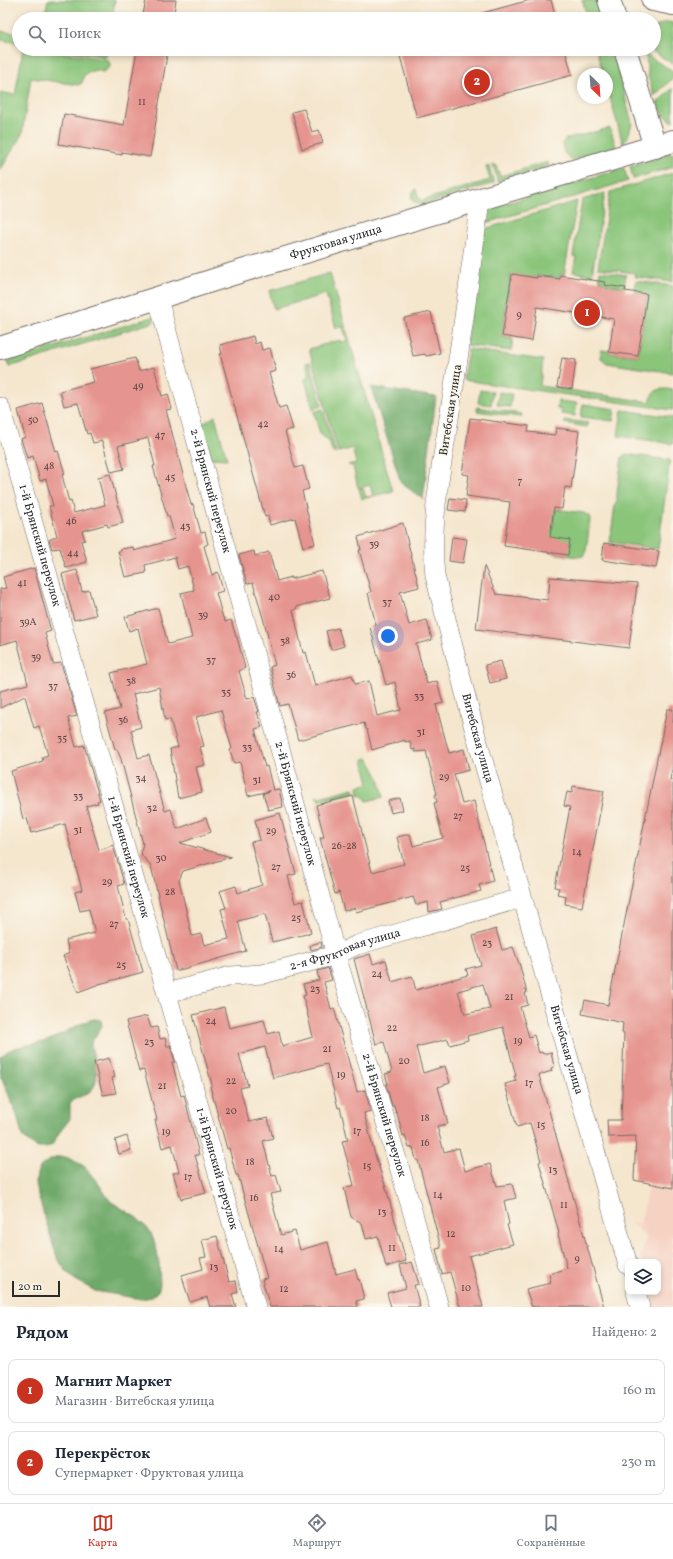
<!DOCTYPE html>
<html lang="ru">
<meta charset="utf-8">
<style>
body{margin:0;font-family:Vollkorn,serif;background:#f6f6f7;color:#1f2937}
.controls{position:absolute;right:12px;bottom:12px;display:grid;overflow:hidden;border-radius:8px;box-shadow:0 2px 6px #0003}
.controls button{width:36px;height:36px;display:grid;place-items:center;padding:0;border:0;border-bottom:1px solid #e0e1e3;background:#fff;color:#1f2937;font:20px sans-serif}
.compass{position:absolute;left:577px;top:68px;width:36px;height:36px;border-radius:50%;background:#fff;box-shadow:0 2px 6px #0003;rotate:155deg}
.scale{position:absolute;left:12px;bottom:10px;width:48px;box-sizing:border-box;padding-left:4px;border:2px solid #2b2b2b;border-top:0;font-size:11px;line-height:14px;white-space:nowrap;color:#2b2b2b;-webkit-text-stroke:3px #fbf7ec;paint-order:stroke}
.you{position:absolute;left:388px;top:636px;width:14px;height:14px;margin:-10px;border:3px solid #fff;border-radius:50%;background:#1a73e8;box-shadow:0 0 0 6px #1a73e833}
.badge{display:grid;place-items:center;width:26px;height:26px;border-radius:50%;background:#c8321e;color:#fff;font-size:13px;font-weight:700}
.pin{position:absolute;translate:-50% -50%;border:2px solid #fff;box-shadow:0 1px 4px #0006}
.list{margin:0;padding:0;list-style:none}
h2{display:flex;justify-content:space-between;align-items:center;height:52px;margin:0;padding:0 16px;font-size:17px}
h2 small{font-size:13px;font-weight:400;color:#747a83}
.list li{display:grid;grid-template-columns:26px 1fr auto;gap:12px;align-items:center;box-sizing:border-box;height:64px;margin:0 8px 8px;padding:0 8px;border:1px solid #e0e1e3;border-radius:8px}
.list b{display:block;font-size:15px;white-space:nowrap}
.list p{margin:0;font-size:13px;white-space:nowrap;color:#747a83}
.list em{font-size:13px;font-style:normal;color:#747a83}
.icon{flex:none;width:22px;height:22px;fill:none;stroke:currentColor;stroke-width:2;stroke-linecap:round;stroke-linejoin:round}
.map{position:relative;flex:none;width:673px;height:1307px;overflow:hidden}
.search{position:absolute;background:#fff;box-shadow:0 2px 6px #0003;left:12px;right:12px;top:12px;height:44px;display:flex;align-items:center;gap:10px;box-sizing:border-box;padding:0 14px;border-radius:22px;color:#747a83;font-size:15px}
.sheet{height:196px;background:#fff}
nav{display:flex;justify-content:space-around;align-items:center;box-sizing:border-box;height:56px;border-top:1px solid #e0e1e3;background:#fff;font-size:11px;color:#747a83}
nav a{display:grid;justify-items:center;gap:2px}
nav .on{color:#c8321e}
.map>svg:first-child{display:block}
.built{fill:#f6d2c3}
.green{fill:#8ac57a;stroke:#5a7852}
.forest{fill:#6faa6a;stroke:#4d6a4a}
.building{fill:#e6948f;fill-rule:evenodd}
.lines{fill:none;stroke-linecap:round;stroke-linejoin:round}
.minor-casing{stroke:#726c64;stroke-width:20}
.tertiary-casing{stroke:#726c64;stroke-width:24}
.minor{stroke:#fff;stroke-width:19}
.tertiary{stroke:#fff;stroke-width:22}
.labels{text-anchor:middle;dominant-baseline:central;stroke-width:3;stroke-linejoin:round;paint-order:stroke}
.number-label{font-size:10px;fill:#5a4544}
.street-label{font-size:12px;fill:#2b2b2b;stroke:#fbf7ec}
</style>
<div class="map">
<svg width="673" height="1307" viewBox="0 0 673 1307">
<rect width="100%" height="100%" fill="#fbf7ec"/>
<filter id="ink" filterUnits="userSpaceOnUse"><feTurbulence type="fractalNoise" baseFrequency=".025" numOctaves="2"/><feDisplacementMap in="SourceGraphic" scale="8" xChannelSelector="R" yChannelSelector="G"/><feConvolveMatrix kernelMatrix="1 2 1 2 8 2 1 2 1" color-interpolation-filters="sRGB"/></filter>
<filter id="wash" filterUnits="userSpaceOnUse"><feTurbulence type="fractalNoise" baseFrequency=".012" numOctaves="4" result="noise"/><feDisplacementMap in="SourceGraphic" scale="16" xChannelSelector="R" yChannelSelector="G"/><feGaussianBlur stdDeviation="0.9" result="paint"/><feColorMatrix in="noise" values="0 0 0 0 0 0 0 0 0 0 0 0 0 0 0 0 0 1.4 0 .05"/><feComposite in="paint" operator="in"/></filter>
<g filter="url(#wash)">
<rect width="100%" height="100%" fill="#f5e6ce"/>
<path class="built" d="M649,1183L673,1188V1307H653L650,1292H658V1262H642L641,1257L646,1237L630,1222L640,1224Z"/>
<path class="green" d="M48,0H115L112,19H44Z
M582,0H598L603,19H588Z
M669,22L673,23V64L649,49H654V28L663,23Z
M0,31L19,34V43L0,40Z
M23,49H41L108,60L110,64V67L103,72L96,70L84,75L82,83L78,85L31,78L22,134L0,171V92L15,95Z
M55,49H107L106,57Z
M596,49H612L632,123L628,137L623,144L607,87V74H603Z
M646,55L673,71V78L654,96L648,76Z
M673,88V122L663,114L657,103Z
M610,128L616,147L571,160L564,153L562,143L566,139Z
M673,153V167L633,179L630,166Z
M548,162L549,166L498,182L493,165H496L500,176Z
M489,166L494,183L420,206L413,201C411,196 411,193 416,189L420,201L490,180L486,167Z
M624,168L628,181L482,224L486,211L491,208Z
M673,173V282L635,277V273L598,268L610,192Z
M605,193L592,275L573,272L576,257L573,256L582,200Z
M577,201L564,275L560,274V278L537,275L536,278L511,274L502,337L513,339L511,351L466,345L481,230Z
M600,271L626,275L624,287L605,284V282L600,281V278L599,277Z
M330,273L393,491L362,499L359,489L363,488L366,497L373,496L370,485L358,488L353,466L348,465L356,463L353,451H355L354,448L338,452L309,349L340,340V342L347,341L343,327L336,328L326,294L274,309L269,291Z
M636,281L673,286V373L607,363L601,358V350L609,351V353L638,356L647,295L634,293Z
M153,317L154,322L9,367L8,361Z
M468,349L543,360L540,386L650,402C653,388 661,388 673,390V410L463,380Z
M310,362L322,406L313,409L305,380L309,374L306,363Z
M480,390L493,392L491,405L478,403Z
M499,392L512,394L510,407L497,405Z
M558,401L577,403L575,416L561,414V410L557,409Z
M583,404L615,409L613,421L581,417Z
M477,407L522,414L521,417L477,411Z
M323,409L336,453H333L328,440L320,434L314,412Z
M622,410L673,417V444L618,436Z
M215,416L227,459L209,458L201,425Z
M565,420L588,423L587,427L564,423Z
M626,454L670,460L658,549L610,542L615,505L617,502V493L622,457Z
M555,509L584,513L589,516L590,520L586,551L583,556L578,557L553,553L550,551L549,530L552,531Z
M368,758L379,778L384,797L367,801L362,794L359,795L358,787L369,783L363,759Z
M354,788L355,792L319,801L316,796L319,797Z"/>
<path class="forest" d="M371,387L436,397L423,499L401,483Z
M94,1019L101,1020L102,1026L91,1043C92,1056 104,1082 89,1092C83,1097 75,1097 70,1103V1119L59,1133L52,1145L46,1148H38L28,1142L22,1136L17,1115L3,1081L0,1071V1058C11,1044 31,1046 46,1041C63,1036 77,1023 94,1019Z
M58,1157H66L84,1166L98,1183L110,1201L137,1218L150,1231L156,1246L159,1263L160,1285L158,1291L151,1297L141,1299L95,1291L74,1279L62,1266L56,1254L38,1195L36,1182L40,1167L48,1161Z"/>
<g id="blocks">
<path class="building" d="M146,0H176L173,19H142Z
M530,0H551L556,19H476L475,15Z
M137,49H168L150,157L122,152V155L59,144L64,114L124,125Z
M398,49H565L572,75L417,118Z
M304,109L312,132L319,130L323,143L302,149L292,112Z
M512,274L537,278V276L560,279V275L605,282L604,285L626,288L625,291L647,294L638,356L609,352L614,319L537,307L532,341L502,336Z
M431,312L440,353L426,356L425,354L413,356L404,318Z
M253,336L255,344L260,342L262,350L270,348L276,371L269,373L279,408L286,406L293,429L285,431L295,468L303,466L309,489L302,491L315,544L303,547L295,518L270,525L268,516L265,517L220,354H222L220,345Z
M135,358L139,371L154,367L162,396L168,394L172,409L166,410L191,505L193,504L201,533L205,532L208,544L204,546L212,575L218,572L223,591L216,593L223,618H224L225,622L231,620L236,637H237L245,668L239,671L247,699L254,697L259,712H257L262,727L255,729L258,741L265,767L267,766L273,790L279,789L283,807L268,810L263,793L270,791L248,796L240,762L234,763L230,750L232,749L221,710L196,717L204,746L200,747L205,765L196,767L202,792L178,798L170,749L178,747L170,719L165,720L159,687L133,694L141,727L131,730L138,758L149,755L165,811L171,809L177,829L206,818L211,832L180,843L231,857L183,871L179,880L192,936L201,934L204,945L229,939L221,909L226,908L220,891L236,886L238,893L262,885L251,842L260,840L255,820L280,813L296,874L288,876L295,903L303,901L311,933L272,942L265,914L238,921L246,951L176,971L152,870L150,864L142,856L141,850L143,844L121,759L117,749H115L105,713L120,709L111,673L147,664L138,628L129,631L125,617L158,608L168,644L192,638L181,593L194,590L188,566L178,569L175,557L145,565L146,573L125,577L118,551H121V549L133,547L134,551L175,539L169,516H167L153,466H155L148,438L118,446L124,469L111,472L102,441L93,443L90,433L87,434L78,403L64,406L60,391L94,382L90,369Z
M562,358L576,360L572,389L557,387Z
M42,403L56,452L58,451L65,474L62,475L69,502L71,501L74,513L105,505L98,477L110,474L123,523L108,527L107,524L82,531L85,540L81,541L87,562L66,568L60,548L52,549L49,540L57,536L49,506H53L46,479L40,481L33,456L27,458L21,439L25,437L18,410Z
M470,418L529,426L528,432L555,435L556,428L579,431L571,488L565,487L562,509L554,508L550,537L570,540L568,555L504,546L510,502L466,496L469,475L462,474Z
M450,498L466,500L465,512L448,510Z
M403,523L419,587L400,592L409,625L427,620L432,640L416,644L427,684L437,681L443,703L436,705L449,753L464,749L469,770L454,774L462,804L474,801L493,881L479,885L481,891L440,902L442,909L429,912L428,902L416,905L413,897L356,912L355,908L344,911L339,892L335,894L320,838L324,837L316,805L353,796L372,872L404,864L397,837L410,834L413,846L443,838L434,803L437,802L435,795L437,794L426,751L415,752V749L412,750L410,741L405,742V740L372,750L367,729H366L364,723L298,740L288,704L280,706L270,667L275,665L265,625L253,583L247,584L239,555L254,551L255,556L269,552L277,581L291,577V579L322,571L330,598L296,607L297,609L293,610L303,653L306,652L315,686L352,675L355,684L369,681L377,716L401,710L395,682L386,685L370,627L376,625L368,593L371,592L359,550H361L358,537Z
M452,537L467,539L463,563L449,561Z
M604,543L659,551L656,568L602,560Z
M484,566L496,594L548,600L550,577L637,584L629,648L476,629Z
M34,568L51,631L45,633L53,664L61,663L77,716L68,718L76,747L84,745L100,800L97,801L98,803L86,806L99,850L113,845L124,884L118,886L126,919H128L143,972L99,984L78,992L63,956L69,953L66,940L95,933L89,909L80,911L75,892L82,890L65,824L31,833L27,818L23,819L11,771L43,761L42,757L48,755L39,726L34,728L25,696L0,708V691L28,684L17,640L0,645V589L6,588L3,577Z
M77,570L82,592L89,590L96,615L74,620L62,574Z
M338,628L344,646L331,650L326,631Z
M501,661L506,679L490,683L485,665Z
M667,709H673V764L670,780H673V1188L634,1180L636,1136L608,1137L607,1120H621L624,1033H622L623,1023L582,1014L585,1000L608,1005Z
M573,786L604,791L582,907L565,904L566,896L557,894L559,888L555,887L570,807L564,806L567,792L572,793Z
M400,798L403,810L391,813L388,801Z
M496,929L502,950L513,947L520,966L527,993H525L528,1005L520,1007L529,1037L534,1035L539,1053L542,1052L543,1054L551,1052L554,1067L551,1068L552,1071L539,1075L604,1307H532L526,1289L551,1283L549,1274L567,1268L558,1234L559,1233L539,1162L541,1161L530,1123L517,1127L505,1084L516,1081L514,1076H516L503,1027L467,1036L468,1040L450,1045L448,1039L416,1047L423,1073L445,1066L450,1083L438,1087L448,1124L437,1126L444,1152L459,1148L465,1171L490,1164L497,1186L512,1184L516,1198L504,1201L509,1224L507,1225L513,1244L469,1256L483,1307H460L450,1272L442,1274L436,1249L441,1248L418,1160H416L413,1147L409,1148L405,1135L403,1136L397,1113H396L394,1106H392L386,1084H388L385,1074L392,1072L384,1042L376,1044L354,959L370,954L373,964L386,960L392,982L412,976L416,990L468,975L466,969L481,965L473,936ZM483,984L490,1009L465,1014L458,991Z
M321,942L322,947L311,950L310,945Z
M328,968L332,980L324,982L331,1009L334,1008L357,1092L365,1090L371,1111L364,1113L375,1155L386,1188L406,1261L386,1267L378,1236L366,1239L362,1223L351,1217L344,1188L354,1185L342,1141L348,1140L340,1107L338,1108L327,1064L273,1078L265,1047L239,1054L248,1086L240,1088L249,1122L268,1118L273,1138L263,1141L272,1176L276,1175L281,1192L270,1194L281,1235L295,1231L300,1250L328,1242L336,1274L355,1269L358,1280L359,1279L364,1299L356,1301L358,1307H270L262,1279L267,1278L238,1175H236L229,1148L227,1149L210,1086L212,1085L193,1015L224,1007L229,1028L264,1020L268,1034L279,1031L282,1046L313,1037L303,996L306,995L303,984L319,980L317,971Z
M147,1016L151,1028L157,1027L160,1039L165,1038L167,1047L170,1045L175,1062H172L181,1096L184,1095L199,1155H195L206,1193L181,1199L173,1173L179,1172L172,1145L162,1148L155,1120H157L144,1070L139,1071L126,1021Z
M109,1058L115,1077L112,1078L116,1093L103,1095L94,1062Z
M127,1136L131,1150L119,1154L115,1140Z
M217,1236L229,1282L236,1281L238,1292L232,1294L236,1307H210L207,1297L190,1302L185,1287L182,1275L203,1269L200,1258L206,1257L202,1240Z
M412,1262L419,1284L414,1285L420,1307H391L387,1293L406,1288L400,1265Z"/>
</g>
</g>
<g filter="url(#ink)">
<use href="#blocks" fill-opacity="0" stroke="#726c64" stroke-width="1"/>
<g class="lines">
<defs>
<g id="minor">
<path id="s1" d="M480,200C471,268 462,336 451,405C443,461 429,519 435,576L476,736L628,1265"/>
<path id="s2" d="M158,299L336,955L412,1210L439,1307"/>
<path id="s3" d="M0,407L256,1307"/>
<path id="s4" d="M167,993L231,976L263,974L336,955L357,945L522,898"/>
<path d="M636,1292L640,1307"/>
</g>
<g id="tertiary">
<path d="M609,0L615,19"/>
<path d="M653,0L673,4"/>
<path d="M625,49L655,147"/>
<path id="s5" d="M0,348L239,272L673,141"/>
</g>
</defs>
<use href="#minor" class="minor-casing"/>
<use href="#tertiary" class="tertiary-casing"/>
<use href="#minor" class="minor"/>
<use href="#tertiary" class="tertiary"/>
</g>
</g>
<g class="labels">
<g class="number-label">
<text x="142" y="102">11</text>
<text x="519" y="315">9</text>
<text x="138" y="386">49</text>
<text x="33" y="420">50</text>
<text x="263" y="424">42</text>
<text x="160" y="435">47</text>
<text x="49" y="466">48</text>
<text x="170" y="477">45</text>
<text x="520" y="481">7</text>
<text x="71" y="521">46</text>
<text x="185" y="526">43</text>
<text x="374" y="544">39</text>
<text x="73" y="553">44</text>
<text x="22" y="583">41</text>
<text x="274" y="597">40</text>
<text x="387" y="602">37</text>
<text x="203" y="615">39</text>
<text x="28" y="622">39А</text>
<text x="285" y="641">38</text>
<text x="36" y="657">39</text>
<text x="211" y="660">37</text>
<text x="291" y="675">36</text>
<text x="131" y="681">38</text>
<text x="53" y="686">37</text>
<text x="226" y="692">35</text>
<text x="419" y="696">33</text>
<text x="123" y="720">36</text>
<text x="421" y="732">31</text>
<text x="62" y="738">35</text>
<text x="247" y="747">33</text>
<text x="444" y="777">29</text>
<text x="141" y="778">34</text>
<text x="257" y="780">31</text>
<text x="78" y="796">33</text>
<text x="152" y="808">32</text>
<text x="458" y="816">27</text>
<text x="78" y="830">31</text>
<text x="271" y="831">29</text>
<text x="344" y="846">26-28</text>
<text x="577" y="852">14</text>
<text x="161" y="858">30</text>
<text x="276" y="867">27</text>
<text x="465" y="868">25</text>
<text x="107" y="882">29</text>
<text x="170" y="892">28</text>
<text x="296" y="918">25</text>
<text x="114" y="924">27</text>
<text x="487" y="943">23</text>
<text x="121" y="965">25</text>
<text x="377" y="974">24</text>
<text x="315" y="989">23</text>
<text x="509" y="997">21</text>
<text x="211" y="1021">24</text>
<text x="392" y="1028">22</text>
<text x="518" y="1041">19</text>
<text x="149" y="1042">23</text>
<text x="327" y="1049">21</text>
<text x="404" y="1061">20</text>
<text x="341" y="1075">19</text>
<text x="231" y="1081">22</text>
<text x="529" y="1083">17</text>
<text x="162" y="1086">21</text>
<text x="231" y="1111">20</text>
<text x="425" y="1118">18</text>
<text x="541" y="1125">15</text>
<text x="357" y="1131">17</text>
<text x="166" y="1132">19</text>
<text x="425" y="1143">16</text>
<text x="250" y="1162">18</text>
<text x="367" y="1166">15</text>
<text x="553" y="1170">13</text>
<text x="188" y="1177">17</text>
<text x="438" y="1195">14</text>
<text x="254" y="1198">16</text>
<text x="564" y="1205">11</text>
<text x="382" y="1212">13</text>
<text x="451" y="1234">12</text>
<text x="392" y="1248">11</text>
<text x="279" y="1249">14</text>
<text x="577" y="1259">9</text>
<text x="214" y="1267">13</text>
<text x="466" y="1288">10</text>
<text x="284" y="1289">12</text>
</g>
<g class="street-label">
<text stroke="none"><textPath href="#s5" startOffset="352">Фруктовая улица</textPath></text>
<text transform="translate(451 410) rotate(-81)">Витебская улица</text>
<text stroke="none"><textPath href="#s2" startOffset="199">2-й Брянский переулок</textPath></text>
<text stroke="none"><textPath href="#s3" startOffset="144">1-й Брянский переулок</textPath></text>
<text stroke="none"><textPath href="#s1" startOffset="547">Витебская улица</textPath></text>
<text stroke="none"><textPath href="#s2" startOffset="523">2-й Брянский переулок</textPath></text>
<text stroke="none"><textPath href="#s3" startOffset="468">1-й Брянский переулок</textPath></text>
<text stroke="none"><textPath href="#s4" startOffset="184">2-я Фруктовая улица</textPath></text>
<text stroke="none"><textPath href="#s1" startOffset="871">Витебская улица</textPath></text>
<text stroke="none"><textPath href="#s2" startOffset="847">2-й Брянский переулок</textPath></text>
<text stroke="none"><textPath href="#s3" startOffset="792">1-й Брянский переулок</textPath></text>
</g>
</g>
</svg>
<div class="controls">
<button><svg class="icon" aria-label="layers" viewBox="0 0 24 24"><path d="M12 4l9 5-9 5-9-5zM3 14l9 5 9-5"/></svg></button>
</div>
<svg class="compass" viewBox="-18 -18 36 36"><path d="M0-13l5 13h-10z" fill="#e53935"/><path d="M0 13l5-13h-10z" fill="#747a83"/></svg>
<div class="scale">20 m</div>
<div class="you"></div>
<div class="pin badge" style="left:587px;top:313px">1</div>
<div class="pin badge" style="left:477px;top:82px">2</div>
<div class="search"><svg class="icon" aria-label="search" viewBox="0 0 24 24"><circle cx="10" cy="10" r="6"/><path d="M15 15l6 6"/></svg>Поиск</div>
</div>
<section class="sheet">
<h2>Рядом<small>Найдено: 2</small></h2>
<ul class="list">
<li><span class="badge">1</span><div><b>Магнит Маркет</b><p>Магазин · Витебская улица</p></div><em>160 m</em></li>
<li><span class="badge">2</span><div><b>Перекрёсток</b><p>Супермаркет · Фруктовая улица</p></div><em>230 m</em></li>
</ul>
</section>
<nav>
<a class="on"><svg class="icon" aria-label="map" viewBox="0 0 24 24"><path d="M3 6l6-2 6 2 6-2v14l-6 2-6-2-6 2zM9 4v14M15 6v14"/></svg>Карта</a>
<a><svg class="icon" aria-label="directions" viewBox="0 0 24 24"><path d="M12 3l9 9-9 9-9-9zM9 14v-3h6M13 9l2 2-2 2"/></svg>Маршрут</a>
<a><svg class="icon" aria-label="saved" viewBox="0 0 24 24"><path d="M7 4h10v16l-5-4-5 4z"/></svg>Сохранённые</a>
</nav>
